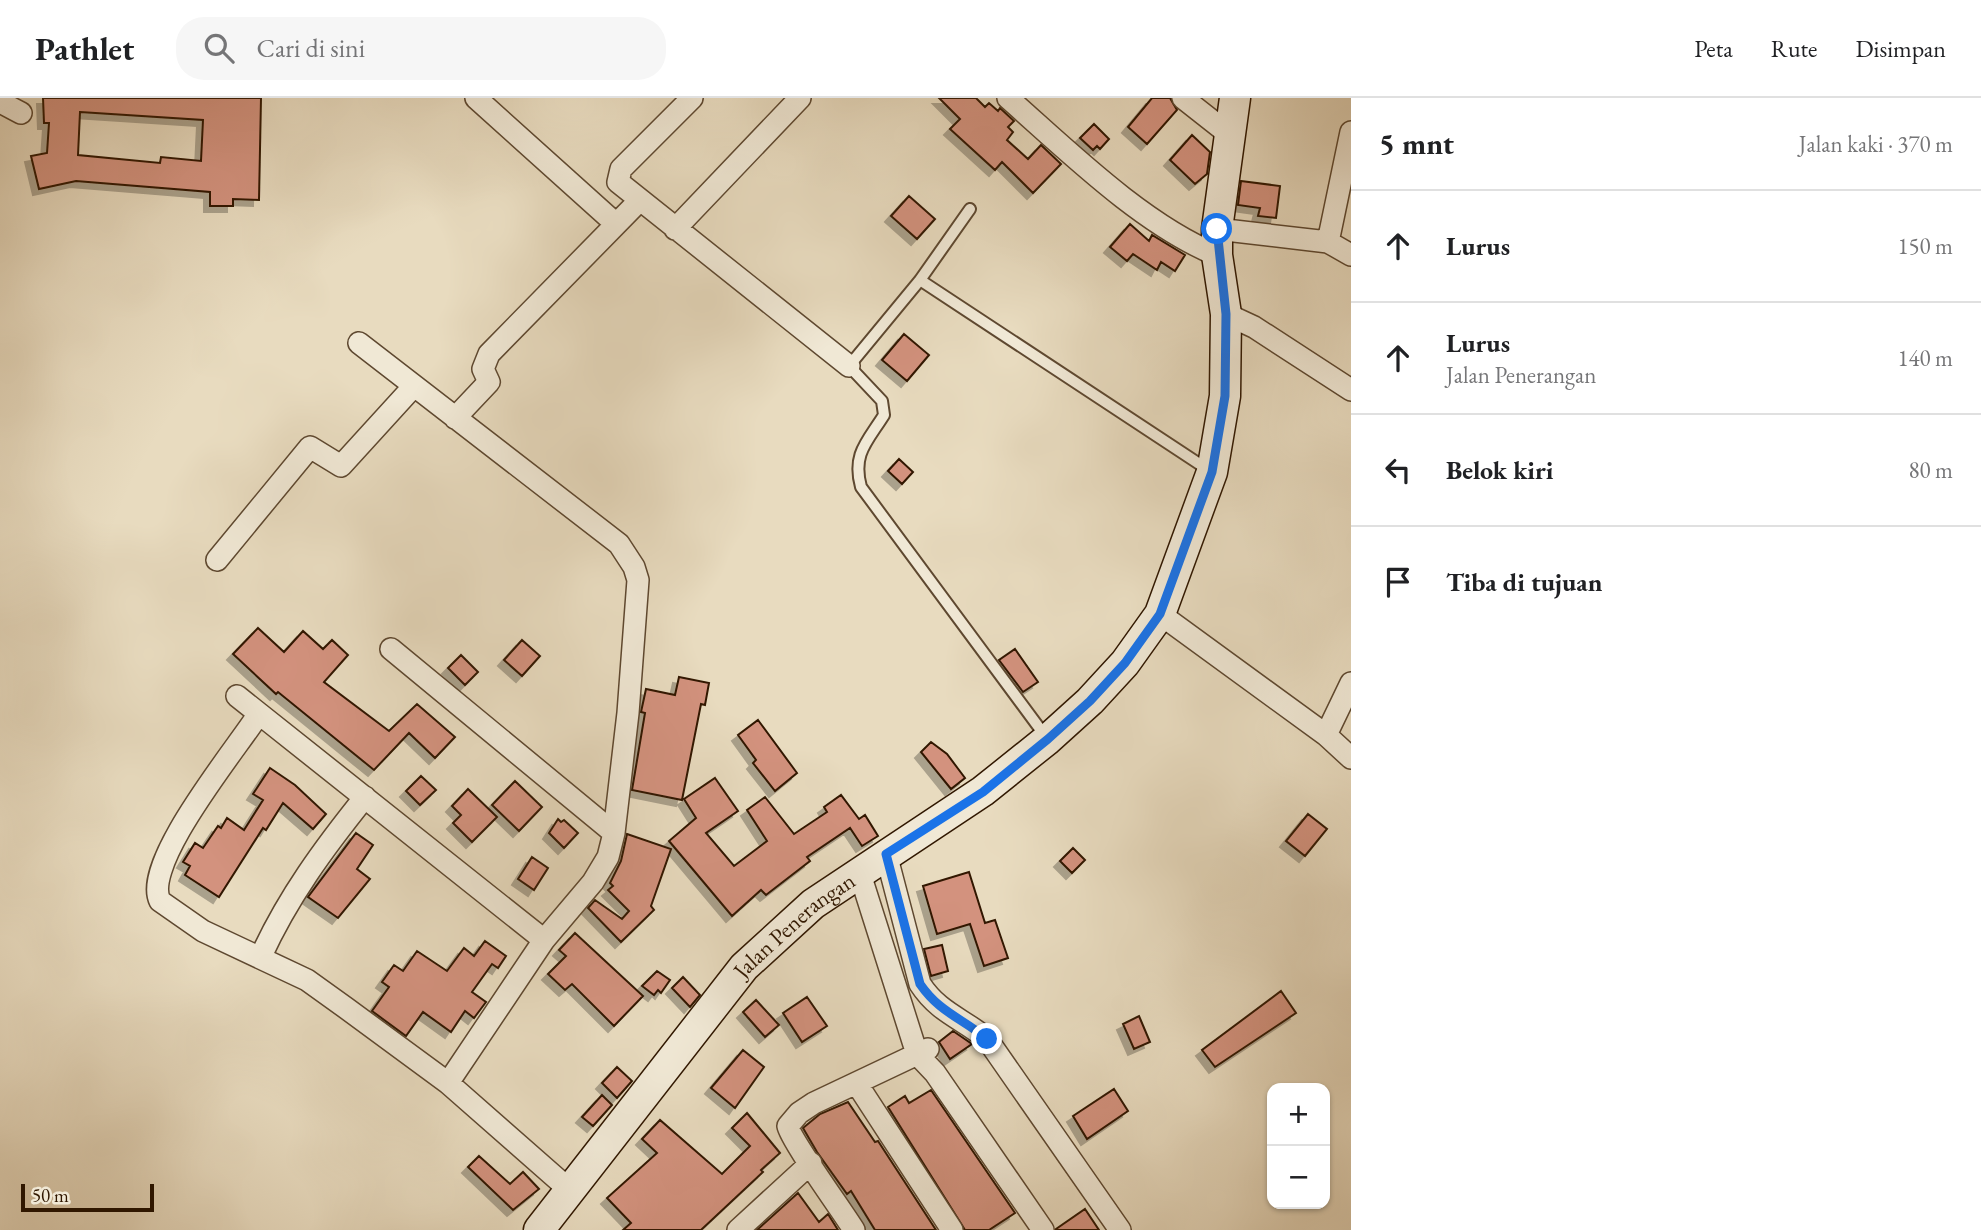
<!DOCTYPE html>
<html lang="id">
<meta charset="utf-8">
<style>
body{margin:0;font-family:"EB Garamond",serif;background:#f6f6f6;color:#202124}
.controls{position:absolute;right:21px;bottom:21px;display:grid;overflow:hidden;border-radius:14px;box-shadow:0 2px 5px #0004}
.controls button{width:63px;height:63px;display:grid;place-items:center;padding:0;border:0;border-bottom:2px solid #e0e0e0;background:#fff;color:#202124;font:35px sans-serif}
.scale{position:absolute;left:21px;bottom:18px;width:133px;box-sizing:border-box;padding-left:7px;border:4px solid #301700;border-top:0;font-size:19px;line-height:24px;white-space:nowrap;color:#301700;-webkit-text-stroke:5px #f0e8d5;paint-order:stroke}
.stop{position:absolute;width:21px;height:21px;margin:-16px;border:5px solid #1a73e8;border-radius:50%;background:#fff}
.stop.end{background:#1a73e8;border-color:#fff;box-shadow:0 2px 7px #0008}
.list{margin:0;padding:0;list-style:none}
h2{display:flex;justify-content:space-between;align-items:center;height:91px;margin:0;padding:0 28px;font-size:30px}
h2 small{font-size:23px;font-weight:400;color:#757577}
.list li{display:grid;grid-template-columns:46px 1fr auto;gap:21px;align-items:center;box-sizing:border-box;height:112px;padding:0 28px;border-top:2px solid #e0e0e0}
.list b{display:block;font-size:26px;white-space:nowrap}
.list p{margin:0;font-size:23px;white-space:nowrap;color:#757577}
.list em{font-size:23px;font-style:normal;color:#757577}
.icon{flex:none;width:38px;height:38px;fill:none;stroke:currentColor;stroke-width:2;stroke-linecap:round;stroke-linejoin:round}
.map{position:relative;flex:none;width:1351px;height:1132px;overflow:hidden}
header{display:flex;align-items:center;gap:42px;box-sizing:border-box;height:98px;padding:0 35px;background:#fff;border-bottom:2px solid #e0e0e0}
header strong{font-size:33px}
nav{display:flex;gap:38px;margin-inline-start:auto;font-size:24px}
.search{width:490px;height:63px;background:#f6f6f6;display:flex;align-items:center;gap:18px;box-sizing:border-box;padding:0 24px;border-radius:28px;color:#757577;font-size:26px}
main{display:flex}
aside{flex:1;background:#fff}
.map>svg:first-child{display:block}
.building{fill:#d3927e;stroke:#301700;stroke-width:2;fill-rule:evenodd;filter:url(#shadow)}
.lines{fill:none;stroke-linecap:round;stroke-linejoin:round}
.lane-casing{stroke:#5e4830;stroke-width:14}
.street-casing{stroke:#5e4830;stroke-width:24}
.secondary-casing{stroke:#301700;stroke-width:33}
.lane{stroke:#f0e8d5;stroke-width:10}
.street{stroke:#f0e8d5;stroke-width:21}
.secondary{stroke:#f0e8d5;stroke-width:30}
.route{stroke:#1a73e8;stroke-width:9}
.labels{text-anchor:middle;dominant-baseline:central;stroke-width:6;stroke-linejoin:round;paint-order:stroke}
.street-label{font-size:23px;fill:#301700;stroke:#f0e8d5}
</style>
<header>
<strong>Pathlet</strong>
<div class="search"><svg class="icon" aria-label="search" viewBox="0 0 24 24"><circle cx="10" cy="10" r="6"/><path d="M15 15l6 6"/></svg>Cari di sini</div>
<nav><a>Peta</a><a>Rute</a><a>Disimpan</a></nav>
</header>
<main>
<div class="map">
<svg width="1351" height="1132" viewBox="0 0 1351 1132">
<defs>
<filter id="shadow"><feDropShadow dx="-6" dy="6" stdDeviation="0" flood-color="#0004"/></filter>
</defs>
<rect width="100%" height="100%" fill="#e8dbbf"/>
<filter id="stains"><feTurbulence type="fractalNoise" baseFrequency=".00286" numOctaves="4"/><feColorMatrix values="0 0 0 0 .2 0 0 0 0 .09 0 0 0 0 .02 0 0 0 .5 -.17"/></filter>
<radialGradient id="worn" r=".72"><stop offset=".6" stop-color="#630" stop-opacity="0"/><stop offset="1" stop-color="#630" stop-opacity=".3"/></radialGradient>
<path class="building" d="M43,0H261L259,102L233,101V108H210V94L76,83L39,91L31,58L47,55L49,25H44ZM80,14L203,22L201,63L161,59L160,65L78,57Z
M939,0H976L985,9L989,5L998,13L1000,10L1014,23L1008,29L1013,34L1007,42L1028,61L1041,47L1061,66L1033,95L1002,64L995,72L950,31L960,21Z
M1152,0H1170L1177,12L1147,46L1128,29Z
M1094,26L1109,41L1100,51L1097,48L1093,52L1080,40Z
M1192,37L1210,54L1207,76L1195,86L1170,62Z
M1241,83L1280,88L1276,120L1258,118L1260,110L1238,107Z
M909,98L935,121L917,141L891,118Z
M1130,126L1149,143L1152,137L1185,157L1175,173L1161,164L1157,172L1133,156L1127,163L1110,149Z
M904,236L929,257L907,283L882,262Z
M899,361L913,374L902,386L888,373Z
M258,530L284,554L303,533L323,551L332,542L348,557L324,584L389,633L417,606L455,639L435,660L409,635L374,672L278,594L276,596L233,556Z
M522,542L540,558L522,578L504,562Z
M1015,551L1038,584L1023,594L999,562Z
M461,557L478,574L465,587L448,570Z
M679,579L709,585L705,607L701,606L682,702L632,692L645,615L641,614L646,591L675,597Z
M758,622L797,675L775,693L753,665L756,662L738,637Z
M931,644L947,656L965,680L951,691L921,654Z
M270,670L295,687L326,716L313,731L283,705L266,732L263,730L219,799L185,777L190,768L183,764L195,745L203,750L218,728L221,730L227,720L244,732L263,702L253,696Z
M421,678L436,692L420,707L406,693Z
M715,680L738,713L706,735L734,768L767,743L747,712L765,699L794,736L827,714L824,709L841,697L859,721L865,717L878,738L862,748L850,730L807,759L810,763L766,797L761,792L732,818L669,743L696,720L684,701Z
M515,683L542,709L519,733L492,707Z
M468,691L497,719L472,744L453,725L461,717L452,708Z
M1308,716L1327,731L1305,758L1286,743Z
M558,721L561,724L564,722L578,735L564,750L549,735Z
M356,735L373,747L357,771L370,781L338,820L308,799Z
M627,736L671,751L651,808L654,812L621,844L588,810L595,802L622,821L629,813L608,792L613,788L610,785L621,763Z
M1073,750L1085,762L1072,775L1060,763Z
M532,759L548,770L534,792L518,781Z
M969,774L985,825L995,822L1008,860L984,868L970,826L937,836L923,788Z
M575,835L643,898L614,928L572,886L565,892L548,876L566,858L559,852Z
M485,843L506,858L498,870L492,866L472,894L486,904L474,920L465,913L451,934L423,914L406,938L372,913L389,889L382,884L394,867L403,873L417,853L447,873L464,850L474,858Z
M942,847L948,873L931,878L924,851Z
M657,873L670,882L661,895L658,892L654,897L642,888Z
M683,879L700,897L690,909L672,890Z
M1281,893L1296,915L1215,969L1202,952Z
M807,899L827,928L802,944L783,915Z
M756,902L779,927L765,939L743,914Z
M1139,918L1150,944L1134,951L1123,926Z
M953,933L972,946L950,961L939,944Z
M743,952L764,969L735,1010L711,990Z
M617,969L632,983L617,1000L602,985Z
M1114,991L1128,1013L1087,1041L1073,1018Z
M931,992L1015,1115L989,1132H965L888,1009L905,998L909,1005Z
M602,997L612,1007L593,1028L582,1019Z
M848,1004L875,1044L878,1043L936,1132H875L851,1093L847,1096L817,1054L803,1030L820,1016Z
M747,1015L780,1055L761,1072L763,1074L701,1132H623L631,1125L607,1100L657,1055L642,1041L660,1022L722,1076L750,1048L732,1030Z
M479,1058L510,1086L523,1074L539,1091L513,1112L468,1069Z
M798,1095L819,1124L828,1116L838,1132H757Z
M1085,1111L1099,1132H1056V1131Z"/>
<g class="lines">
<defs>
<path id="lane" d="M970,111L920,182L849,268L882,303L884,317C867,344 852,356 861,389L1046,639
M920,182L1210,373"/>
<path id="street" d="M476,0L616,126
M692,0L621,71L618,84L849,268
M1008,0C1068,53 1143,127 1217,157
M1183,0L1230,37
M0,4L21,15
M675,131L800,0
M1217,131L1328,144L1351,157
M1328,144L1351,34
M1226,216L1254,229L1351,292
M359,245L619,446L634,469L638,482L628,615L614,735L608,759L593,784L544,842L448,985
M455,320L489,284L483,271L489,256L639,103
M217,462L310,349L341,368L413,289
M1160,516L1326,637L1351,660
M391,551L614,735
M237,598L544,842
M258,617C237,650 141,766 160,803L203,833L307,882L346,910L448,985L572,1094
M1326,637L1351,585
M886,756L920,886C939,915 962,920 987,941L1120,1132
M859,773L917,956L935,975L1043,1132
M261,858C288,799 324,750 365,699
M857,986L952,1132
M738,1132L811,1065
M854,1132C843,1114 790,1041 788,1028L799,1015L814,1005L928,951"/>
<g id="secondary">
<path id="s1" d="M539,1132L744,869L813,806L983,693L1048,641L1090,603L1125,565L1160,516L1212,374L1225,298L1226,216L1217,157V131L1235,0"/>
</g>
</defs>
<use href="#lane" class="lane-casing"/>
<use href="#street" class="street-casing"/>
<use href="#secondary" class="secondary-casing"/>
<use href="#lane" class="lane"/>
<use href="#street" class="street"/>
<use href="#secondary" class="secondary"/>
</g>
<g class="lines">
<path class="route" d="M987,941C962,920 940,915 920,886L886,756L983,694L1048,641L1090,603L1125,565L1160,516L1212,374L1225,298L1226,216L1217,131"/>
</g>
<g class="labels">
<g class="street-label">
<text stroke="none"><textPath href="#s1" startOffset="399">Jalan Penerangan</textPath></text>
</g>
</g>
<rect width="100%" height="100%" filter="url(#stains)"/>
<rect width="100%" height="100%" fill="url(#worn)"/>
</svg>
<div class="controls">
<button>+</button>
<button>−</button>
</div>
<div class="scale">50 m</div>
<div class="stop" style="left:1217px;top:131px"></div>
<div class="stop end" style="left:987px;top:941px"></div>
</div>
<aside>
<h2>5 mnt<small>Jalan kaki · 370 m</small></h2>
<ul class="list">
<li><svg class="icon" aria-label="ahead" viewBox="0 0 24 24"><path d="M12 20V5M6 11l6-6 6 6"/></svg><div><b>Lurus</b></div><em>150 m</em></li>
<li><svg class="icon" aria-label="ahead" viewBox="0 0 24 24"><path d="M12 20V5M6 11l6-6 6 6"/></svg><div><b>Lurus</b><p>Jalan Penerangan</p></div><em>140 m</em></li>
<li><svg class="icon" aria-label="left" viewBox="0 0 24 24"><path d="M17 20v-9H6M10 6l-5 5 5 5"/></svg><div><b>Belok kiri</b></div><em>80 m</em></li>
<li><svg class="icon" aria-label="arrive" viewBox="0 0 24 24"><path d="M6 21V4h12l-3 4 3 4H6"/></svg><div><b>Tiba di tujuan</b></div></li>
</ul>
</aside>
</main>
